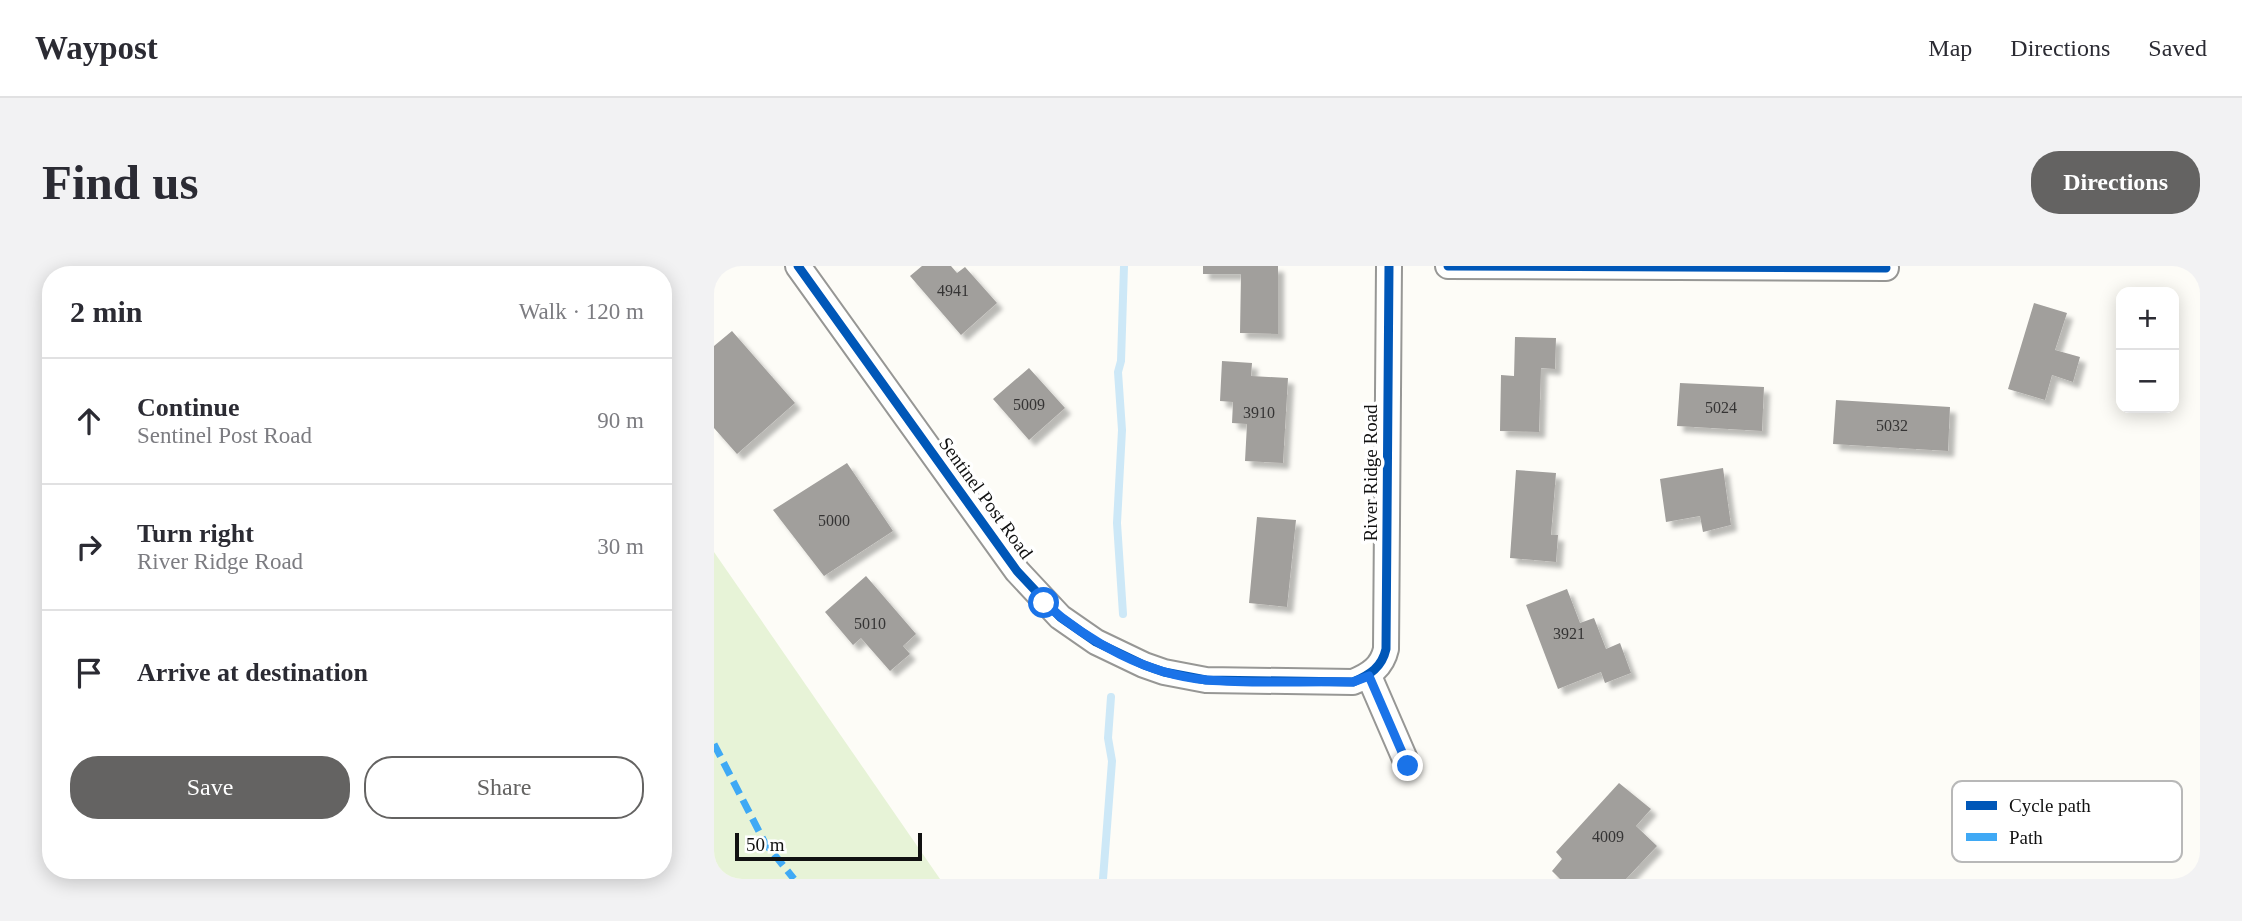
<!DOCTYPE html>
<meta charset="utf-8">
<style>
body{margin:0;font-family:Georgia,serif;background:#f2f2f3;color:#2b2b33}
.controls{position:absolute;right:21px;top:21px;display:grid;overflow:hidden;border-radius:14px;box-shadow:0 4px 18px #0003}
.controls button{width:63px;height:63px;display:grid;place-items:center;padding:0;border:0;border-bottom:2px solid #e1e1e2;background:#fff;color:#2b2b33;font:35px sans-serif}
.scale{position:absolute;left:21px;bottom:18px;width:187px;box-sizing:border-box;padding-left:7px;border:4px solid #111;border-top:0;font-size:19px;line-height:24px;white-space:nowrap;color:#111;-webkit-text-stroke:5px #fff;paint-order:stroke}
.stop{position:absolute;width:21px;height:21px;margin:-16px;border:5px solid #1a73e8;border-radius:50%;background:#fff}
.stop.end{background:#1a73e8;border-color:#fff;box-shadow:0 2px 7px #0008}
.list{margin:0;padding:0;list-style:none}
h2{display:flex;justify-content:space-between;align-items:center;height:91px;margin:0;padding:0 28px;font-size:30px}
h2 small{font-size:23px;font-weight:400;color:#7c7c81}
.list li{display:grid;grid-template-columns:46px 1fr auto;gap:21px;align-items:center;box-sizing:border-box;height:126px;padding:0 28px;border-top:2px solid #e1e1e2}
.list b{display:block;font-size:26px;white-space:nowrap}
.list p{margin:0;font-size:23px;white-space:nowrap;color:#7c7c81}
.list em{font-size:23px;font-style:normal;color:#7c7c81}
.actions{display:flex;gap:14px;padding:21px 28px}
.actions a{flex:1;padding:16px 0;border:2px solid #646362;border-radius:28px;text-align:center;font-size:24px;color:#646362}
.actions .main{background:#646362;color:#fff}
.icon{flex:none;width:38px;height:38px;fill:none;stroke:currentColor;stroke-width:2;stroke-linecap:round;stroke-linejoin:round}
.map{position:relative;flex:none;width:1486px;height:613px;overflow:hidden;border-radius:28px}
header{display:flex;align-items:center;gap:42px;box-sizing:border-box;height:98px;padding:0 35px;background:#fff;border-bottom:2px solid #e1e1e2}
header strong{font-size:33px}
nav{display:flex;gap:38px;margin-inline-start:auto;font-size:24px}
.intro{display:flex;align-items:center;justify-content:space-between;box-sizing:border-box;height:168px;padding:0 42px}
h1{margin:0;font-size:49px}
.button{padding:18px 32px;border-radius:28px;background:#646362;color:#fff;font-size:24px;font-weight:700}
main{display:flex;gap:42px;padding:0 42px}
aside{flex:1;background:#fff;border-radius:28px;box-shadow:0 4px 18px #0003}
.map>svg:first-child{display:block}
.green{fill:#e7f3d7}
.lines{fill:none;stroke-linecap:round;stroke-linejoin:round}
.stream{stroke:#cde8f7;stroke-width:8}
.building{fill:#a19f9c;filter:url(#shadow)}
.minor-casing{stroke:#979795;stroke-width:28}
.minor{stroke:#fffffe;stroke-width:24}
.quiet{stroke:#3fa9f5;stroke-width:7;stroke-dasharray:14 7;stroke-linecap:butt}
.cycleway-casing{stroke:#fff;stroke-width:13}
.cycleway{stroke:#0057b8;stroke-width:9}
.route{stroke:#1a73e8;stroke-width:9}
.labels{text-anchor:middle;dominant-baseline:central;stroke-width:7;stroke-linejoin:round;paint-order:stroke}
.number-label{font-size:16px;fill:#353434}
.street-label{font-size:19px;fill:#111;stroke:#fff}
.key{fill:#fff;stroke:#b8b8b8;stroke-width:2}
.key-label{font-size:19px;fill:#111}
</style>
<header>
<strong>Waypost</strong>
<nav><a>Map</a><a>Directions</a><a>Saved</a></nav>
</header>
<div class="intro"><h1>Find us</h1><a class="button">Directions</a></div>
<main>
<aside>
<h2>2 min<small>Walk · 120 m</small></h2>
<ul class="list">
<li><svg class="icon" aria-label="ahead" viewBox="0 0 24 24"><path d="M12 20V5M6 11l6-6 6 6"/></svg><div><b>Continue</b><p>Sentinel Post Road</p></div><em>90 m</em></li>
<li><svg class="icon" aria-label="right" viewBox="0 0 24 24"><path d="M7 20v-9h11M14 6l5 5-5 5"/></svg><div><b>Turn right</b><p>River Ridge Road</p></div><em>30 m</em></li>
<li><svg class="icon" aria-label="arrive" viewBox="0 0 24 24"><path d="M6 21V4h12l-3 4 3 4H6"/></svg><div><b>Arrive at destination</b></div></li>
</ul>
<div class="actions"><a class="main">Save</a><a>Share</a></div>
</aside>
<div class="map">
<svg width="1486" height="613" viewBox="0 0 1486 613">
<defs>
<filter id="shadow"><feDropShadow dx="6" dy="6" stdDeviation="2" flood-color="#0004"/></filter>
</defs>
<rect width="100%" height="100%" fill="#fdfcf7"/>
<path class="green" d="M0,286L226,613H0Z"/>
<g class="lines">
<path class="stream" d="M409,348L403,257L408,164L404,106L407,95L410,0
M389,613L398,495L394,472L397,431"/>
</g>
<path class="building" d="M208,0H237L243,7L251,1L283,37L247,69L196,10Z
M489,0H564V68L526,67L527,8H489Z
M1320,37L1353,47L1341,84L1366,91L1359,116L1338,109L1331,134L1294,123Z
M18,65L81,137L23,188L0,162V80Z
M801,71L842,72L841,103L827,102L825,166L786,165L787,109L800,110Z
M508,95L538,97L537,110L574,112L569,197L531,195L533,158L518,157L519,136L506,135Z
M315,102L351,142L315,174L279,133Z
M966,117L1050,121L1048,165L963,160Z
M1122,134L1236,141L1234,185L1119,178Z
M133,197L179,265L110,310L59,244Z
M1009,202L1017,259L989,266L986,250L952,256L946,213Z
M802,204L842,207L837,269H844L842,296L796,292Z
M543,251L582,254L573,341L535,337Z
M152,310L202,368L189,380L196,388L176,405L147,372L139,379L111,346Z
M853,323L866,357L880,352L892,383L906,377L917,407L891,417L887,406L844,423L812,339Z
M905,517L937,543L922,560L943,580L912,613H846L838,605L848,593L842,586Z"/>
<g class="lines">
<defs>
<path id="minor" d="M84,0L303,305L346,351L382,376L430,399L450,406L492,414L639,416C656,409 668,401 672,383L675,0
M734,0L1172,2
M655,410L694,500"/>
</defs>
<use href="#minor" class="minor-casing"/>
<use href="#minor" class="minor"/>
<path class="quiet" d="M0,478L51,577L80,613"/>
<defs>
<path id="cycleway" d="M84,0L303,305L346,351L382,376L430,399L450,406L492,414L639,416C656,409 668,401 672,383L675,0
M734,0L1172,2"/>
</defs>
<use href="#cycleway" class="cycleway-casing"/>
<use href="#cycleway" class="cycleway"/>
</g>
<g class="lines">
<path class="route" d="M330,337C375,376 433,409 493,414C541,418 591,415 639,416L655,410L694,500"/>
</g>
<g class="labels">
<g class="number-label">
<text x="239" y="24">4941</text>
<text x="315" y="138">5009</text>
<text x="1007" y="141">5024</text>
<text x="545" y="146">3910</text>
<text x="1178" y="159">5032</text>
<text x="120" y="254">5000</text>
<text x="156" y="357">5010</text>
<text x="855" y="367">3921</text>
<text x="894" y="570">4009</text>
</g>
<g class="street-label">
<text transform="translate(656 207) rotate(-90)">River Ridge Road</text>
<text transform="translate(272 232) rotate(54)">Sentinel Post Road</text>
</g>
</g>
<rect x="1238" y="515" width="230" height="81" rx="10" class="key"/>
<rect x="1252" y="535" width="31" height="9" fill="#0057b8"/>
<rect x="1252" y="567" width="31" height="8" fill="#3fa9f5"/>
<g class="key-label">
<text x="1295" y="546">Cycle path</text>
<text x="1295" y="578">Path</text>
</g>
</svg>
<div class="controls">
<button>+</button>
<button>−</button>
</div>
<div class="scale">50 m</div>
<div class="stop" style="left:330px;top:337px"></div>
<div class="stop end" style="left:694px;top:500px"></div>
</div>
</main>
